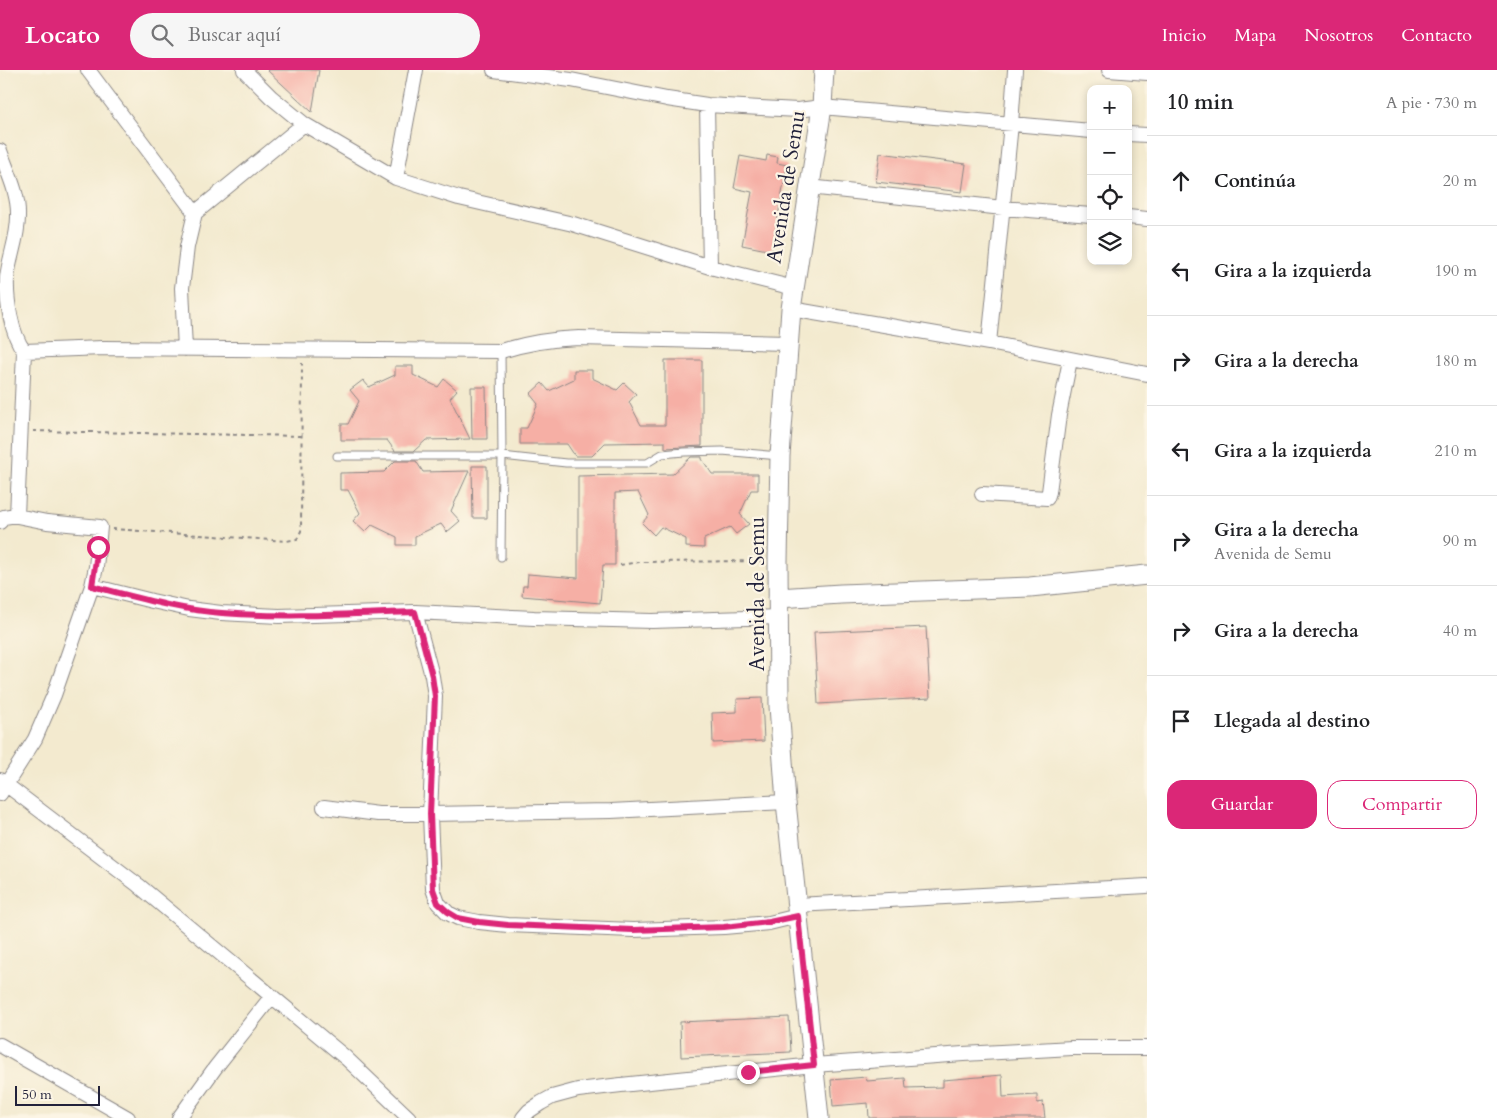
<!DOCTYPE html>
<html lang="es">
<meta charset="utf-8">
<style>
body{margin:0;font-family:Cardo,serif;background:#f6f6f6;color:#202124}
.controls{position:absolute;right:15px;top:15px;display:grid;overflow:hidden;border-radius:10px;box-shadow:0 2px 8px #0003}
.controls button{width:45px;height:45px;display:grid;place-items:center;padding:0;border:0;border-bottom:1px solid #e0e0e0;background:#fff;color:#202124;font:25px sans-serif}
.scale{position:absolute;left:15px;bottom:12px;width:85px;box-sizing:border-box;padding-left:5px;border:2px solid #22223b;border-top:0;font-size:14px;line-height:18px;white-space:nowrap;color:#22223b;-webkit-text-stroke:4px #fcf5e5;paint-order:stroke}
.stop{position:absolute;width:15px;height:15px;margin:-11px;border:4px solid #db2777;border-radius:50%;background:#fff}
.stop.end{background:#db2777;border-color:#fff;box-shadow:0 1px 5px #0008}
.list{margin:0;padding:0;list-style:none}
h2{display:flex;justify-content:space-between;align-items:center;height:65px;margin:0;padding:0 20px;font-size:21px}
h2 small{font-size:16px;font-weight:400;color:#757577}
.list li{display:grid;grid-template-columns:32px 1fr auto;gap:15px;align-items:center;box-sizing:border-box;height:90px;padding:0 20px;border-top:1px solid #e0e0e0}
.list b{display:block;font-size:19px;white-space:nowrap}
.list p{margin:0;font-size:16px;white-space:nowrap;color:#757577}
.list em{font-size:16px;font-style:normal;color:#757577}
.actions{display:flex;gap:10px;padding:15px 20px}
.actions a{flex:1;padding:11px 0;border:1px solid #db2777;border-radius:15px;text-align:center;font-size:18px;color:#db2777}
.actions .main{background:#db2777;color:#fff}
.icon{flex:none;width:28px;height:28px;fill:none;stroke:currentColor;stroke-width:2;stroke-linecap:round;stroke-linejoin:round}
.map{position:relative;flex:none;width:1147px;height:1048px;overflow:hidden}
header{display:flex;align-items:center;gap:30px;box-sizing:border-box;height:70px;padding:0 25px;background:#db2777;color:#fff}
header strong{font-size:24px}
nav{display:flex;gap:28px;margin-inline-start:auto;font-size:18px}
.search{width:350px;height:45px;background:#f6f6f6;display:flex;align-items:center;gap:12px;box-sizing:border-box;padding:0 18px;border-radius:28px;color:#757577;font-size:19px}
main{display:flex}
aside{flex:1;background:#fff}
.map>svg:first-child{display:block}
.building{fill:#f6afa5}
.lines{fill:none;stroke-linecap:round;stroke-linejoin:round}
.lane-casing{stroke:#8a8685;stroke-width:9}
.street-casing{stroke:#8a8685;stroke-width:16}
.secondary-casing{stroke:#8a8685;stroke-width:21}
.path{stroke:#8a8685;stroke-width:2;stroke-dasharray:4 4;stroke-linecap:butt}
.lane{stroke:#fff;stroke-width:7}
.street{stroke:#fff;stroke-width:14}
.secondary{stroke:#fff;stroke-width:19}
.route{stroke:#db2777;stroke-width:6}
.labels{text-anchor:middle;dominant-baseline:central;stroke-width:4.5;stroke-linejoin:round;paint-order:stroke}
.street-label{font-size:21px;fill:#22223b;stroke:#fcf5e5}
</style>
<header>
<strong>Locato</strong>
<div class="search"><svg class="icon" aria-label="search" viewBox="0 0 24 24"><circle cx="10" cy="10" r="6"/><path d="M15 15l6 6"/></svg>Buscar aquí</div>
<nav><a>Inicio</a><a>Mapa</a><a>Nosotros</a><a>Contacto</a></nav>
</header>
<main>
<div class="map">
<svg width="1147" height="1048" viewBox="0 0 1147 1048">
<rect width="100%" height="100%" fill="#fcf5e5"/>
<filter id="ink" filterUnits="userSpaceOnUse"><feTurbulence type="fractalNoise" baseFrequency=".02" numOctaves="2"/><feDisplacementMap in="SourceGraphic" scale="10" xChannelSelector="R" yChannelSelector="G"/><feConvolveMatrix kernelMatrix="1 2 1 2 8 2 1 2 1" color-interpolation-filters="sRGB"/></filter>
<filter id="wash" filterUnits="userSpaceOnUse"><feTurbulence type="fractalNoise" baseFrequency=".0096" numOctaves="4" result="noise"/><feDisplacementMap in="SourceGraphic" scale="20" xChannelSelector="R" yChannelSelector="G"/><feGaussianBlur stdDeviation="1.12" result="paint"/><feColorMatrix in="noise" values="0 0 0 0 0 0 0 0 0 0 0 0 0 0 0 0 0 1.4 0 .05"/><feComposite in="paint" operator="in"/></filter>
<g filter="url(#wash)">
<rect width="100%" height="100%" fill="#f3eacf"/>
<g id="blocks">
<path class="building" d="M267,0H319L312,42Z
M880,83L966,94L962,122L876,112Z
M767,85L778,87L777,93L787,95L772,181L742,175L752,122L734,118L740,86L766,91Z
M665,290H702V376L665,378V372L605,373L592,386H575L567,374H520V358H527L538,334L530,324L542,313L549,321L574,309V300H592V308L617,320L624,313L636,324L629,332L641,355H665Z
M395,296H413V305L438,317L444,309L457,320L450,328L470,369L426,370L414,381H395L387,370H341V354H348L359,331L350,320L363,310L369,317L395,305Z
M471,317H486L487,369H472Z
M691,387H702V389L712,404H758V420H751L740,444L749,454L736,464L730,457L704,469V478L686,477V469L661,457L654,465L642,453L649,445L638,422L615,423V495H603L600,533L522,526L523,516H527L528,504L578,508V406L673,404Z
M395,391H416L423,402L469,401L451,441L460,451L447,462L441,454L415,466V475H397V467L372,455L365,462L353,451L360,443L348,420H340V403L384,402Z
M472,396H487V448H473Z
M926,557L930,628L818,634L814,562Z
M762,628L764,671L713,673L712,643L737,642V629Z
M789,947L791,982L681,987L680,952Z
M1002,1005L1003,1027L1037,1025V1033L1043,1032L1045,1048H869L868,1033L833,1036L831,1010L866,1007L867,1011L905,1008L906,1018L943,1017V1010Z"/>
</g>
</g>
<g filter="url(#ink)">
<use href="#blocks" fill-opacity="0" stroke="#8a8685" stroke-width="1"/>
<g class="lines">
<defs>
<path id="lane" d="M501,281L502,386L501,487
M337,386H502L566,393H647L662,384L684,382L722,381L780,386"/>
<path id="street" d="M88,0L195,143
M244,0L271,27L304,54L396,108L459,128L573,154L710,197L794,218
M494,0L571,10L667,29L707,35L798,40L822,37L1091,61
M1109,0L1147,3
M707,35L710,197
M1128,64L1147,65
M0,81C8,103 19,124 18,147C18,168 9,188 7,208C6,229 11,264 24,281L17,446
M396,108L416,0
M809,117L1003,138L1091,145
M1128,147L1147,149
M791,239L989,273L1147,304
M989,273L1011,54L1015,0
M185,279L182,218L187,177L195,143L304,54
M24,281L103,278L501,281C527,273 551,269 579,268L788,273
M982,424L1047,428L1049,422L1059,345L1070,290
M0,452L4,447L10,446H17L47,452L100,457L96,497L92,516L54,625L35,669L0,724
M92,516L152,531L189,539L221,543L279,546L415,542L534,548L652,551L778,547
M415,542L432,606L435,626L430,744L433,819L438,833L448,843L458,848L479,852L508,855L633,860L724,857L769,853L798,846
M0,710L138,815L346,988L409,1048
M324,737L378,744H430L611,741L786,732
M797,835L1147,816
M0,975L128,1048
M179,1048L215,998L272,926
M523,1048L529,1041L541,1033L552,1027L578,1020L621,1015L814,995L963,984L1072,978H1147"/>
<path id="secondary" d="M778,528L841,524L1030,517L1147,505
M819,1048L786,732L779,636L778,491L780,386L791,239L822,37L824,0"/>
</defs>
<use href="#lane" class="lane-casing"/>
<use href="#street" class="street-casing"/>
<use href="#secondary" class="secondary-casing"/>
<path class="path" d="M33,361L303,366
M112,459L287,471L297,469L301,461L302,293
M620,495L639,492L763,491"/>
<use href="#lane" class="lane"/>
<use href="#street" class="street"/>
<use href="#secondary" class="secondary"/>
</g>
</g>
<g class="lines" filter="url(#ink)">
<path class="route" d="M98,477L92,516C135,527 178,540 222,543C286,548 351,544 415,542L432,606L435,626L430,744L433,819L438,833L448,842L458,848L479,852L508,855L633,860L724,857L769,852L798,846L814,995L748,1002"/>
</g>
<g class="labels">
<g class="street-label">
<text transform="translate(786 117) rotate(-81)">Avenida de Semu</text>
<text transform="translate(757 524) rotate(-90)">Avenida de Semu</text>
</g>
</g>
</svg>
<div class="controls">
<button>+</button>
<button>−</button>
<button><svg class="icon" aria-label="locate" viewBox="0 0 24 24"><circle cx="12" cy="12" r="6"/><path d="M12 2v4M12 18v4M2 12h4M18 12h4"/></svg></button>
<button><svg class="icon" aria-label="layers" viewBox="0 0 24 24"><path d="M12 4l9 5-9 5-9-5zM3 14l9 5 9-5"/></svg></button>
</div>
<div class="scale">50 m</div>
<div class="stop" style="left:98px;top:477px"></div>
<div class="stop end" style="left:748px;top:1002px"></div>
</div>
<aside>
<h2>10 min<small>A pie · 730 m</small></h2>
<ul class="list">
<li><svg class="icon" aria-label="ahead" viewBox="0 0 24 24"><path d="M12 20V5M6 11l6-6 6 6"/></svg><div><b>Continúa</b></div><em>20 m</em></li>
<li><svg class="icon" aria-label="left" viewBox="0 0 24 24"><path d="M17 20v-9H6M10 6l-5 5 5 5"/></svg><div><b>Gira a la izquierda</b></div><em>190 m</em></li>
<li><svg class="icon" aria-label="right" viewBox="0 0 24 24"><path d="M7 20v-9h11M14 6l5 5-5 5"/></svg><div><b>Gira a la derecha</b></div><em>180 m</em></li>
<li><svg class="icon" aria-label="left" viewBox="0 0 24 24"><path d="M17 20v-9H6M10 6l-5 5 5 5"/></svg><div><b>Gira a la izquierda</b></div><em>210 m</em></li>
<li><svg class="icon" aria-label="right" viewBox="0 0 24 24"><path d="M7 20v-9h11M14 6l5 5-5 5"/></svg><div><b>Gira a la derecha</b><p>Avenida de Semu</p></div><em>90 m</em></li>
<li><svg class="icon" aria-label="right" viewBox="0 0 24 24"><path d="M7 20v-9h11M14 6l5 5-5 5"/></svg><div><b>Gira a la derecha</b></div><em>40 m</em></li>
<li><svg class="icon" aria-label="arrive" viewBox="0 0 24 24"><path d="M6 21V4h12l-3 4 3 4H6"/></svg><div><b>Llegada al destino</b></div></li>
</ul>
<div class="actions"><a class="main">Guardar</a><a>Compartir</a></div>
</aside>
</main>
